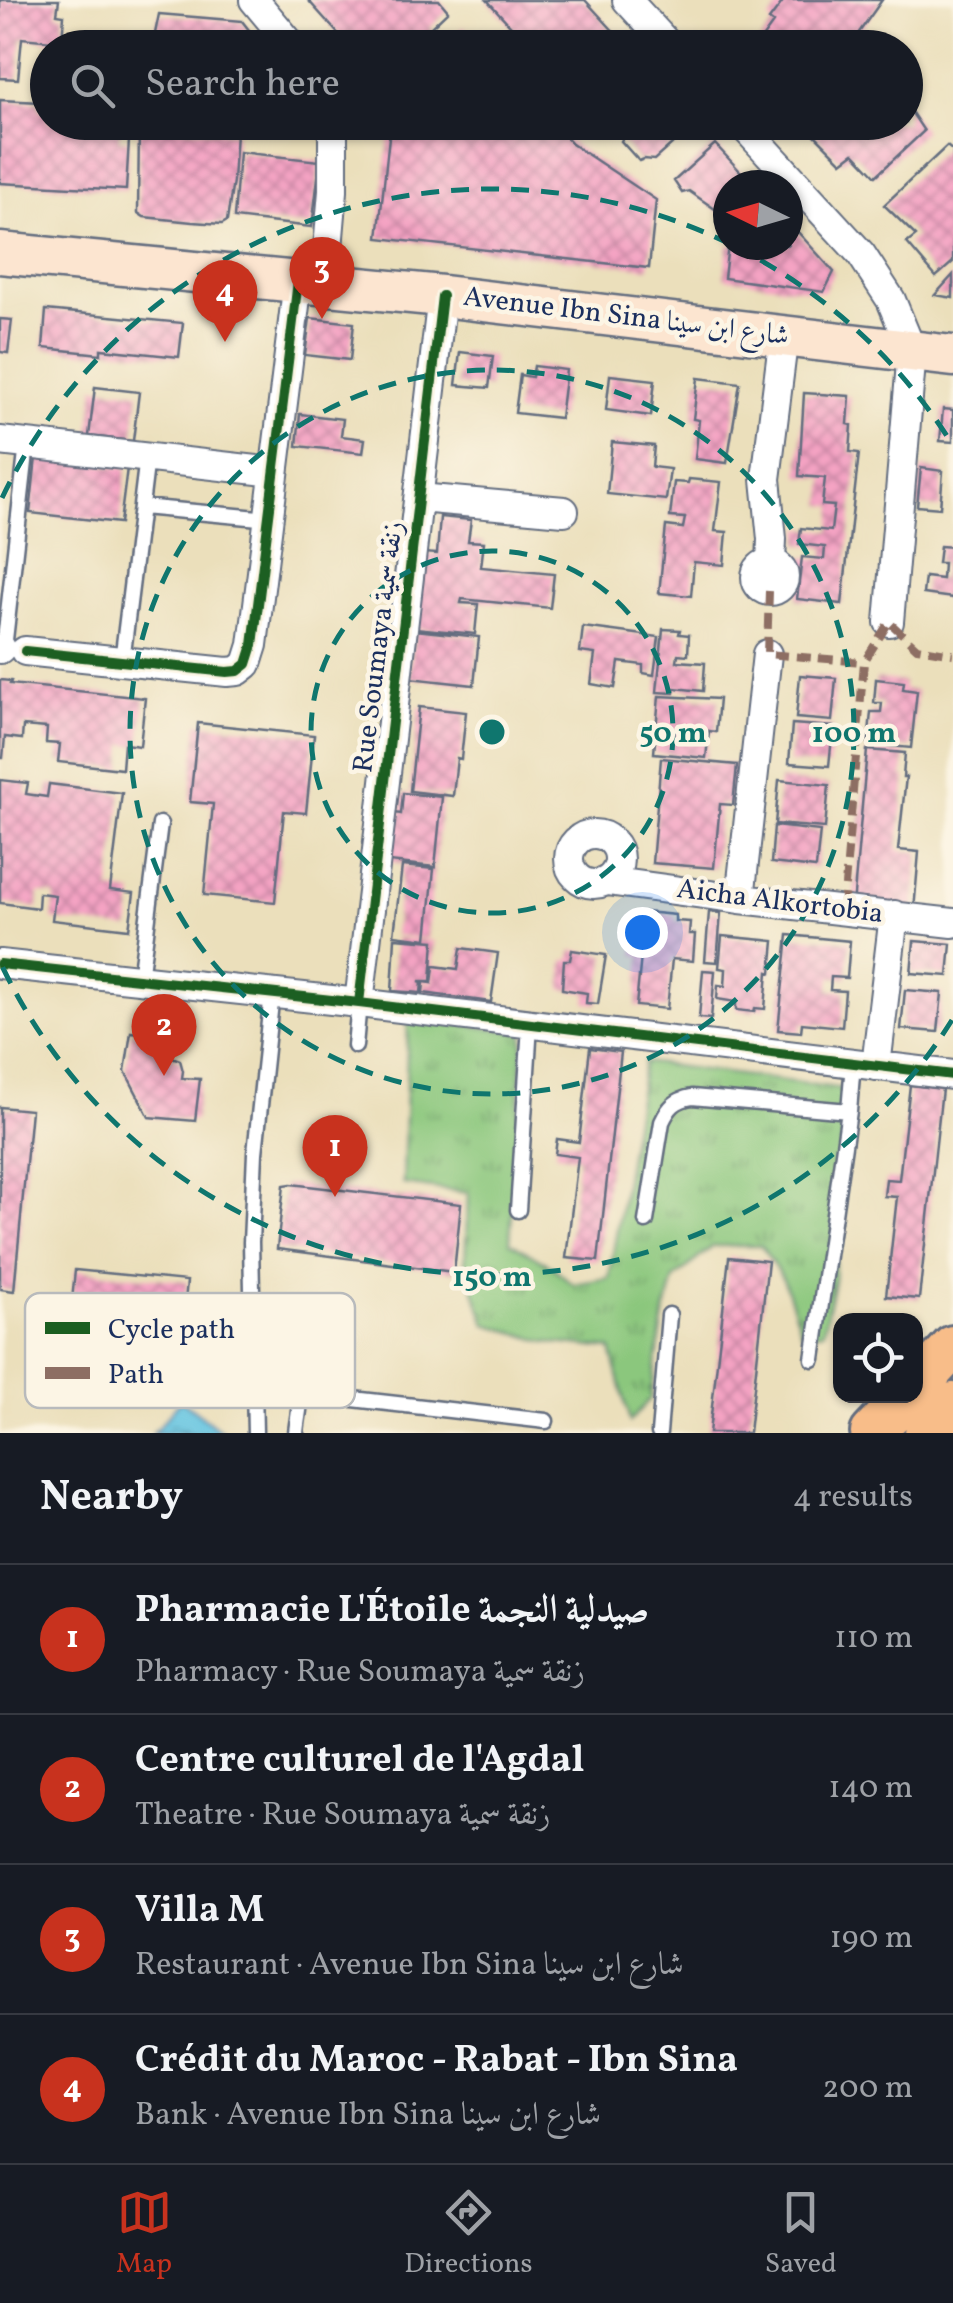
<!DOCTYPE html>
<meta charset="utf-8">
<style>
body{margin:0;font-family:Vollkorn,Amiri,serif;background:#242831;color:#f1f3f6}
.controls{position:absolute;right:30px;bottom:30px;display:grid;overflow:hidden;border-radius:20px;box-shadow:0 2px 8px #0004}
.controls button{width:90px;height:90px;display:grid;place-items:center;padding:0;border:0;border-bottom:2px solid #363941;background:#171b24;color:#f1f3f6;font:50px sans-serif}
.compass{position:absolute;left:713px;top:170px;width:90px;height:90px;border-radius:50%;background:#171b24;box-shadow:0 2px 8px #0004;rotate:275deg}
.you{position:absolute;left:642px;top:932px;width:35px;height:35px;margin:-25px;border:8px solid #fff;border-radius:50%;background:#1a73e8;box-shadow:0 0 0 15px #1a73e833}
.badge{display:grid;place-items:center;width:65px;height:65px;border-radius:50%;background:#c8321e;color:#fff;font-size:32px;font-weight:700}
.pin{position:absolute;translate:-50% -82px;filter:drop-shadow(0 2px 5px #0008)}
.pin::after{content:'';position:absolute;top:52px;width:35px;height:30px;background:inherit;clip-path:polygon(0 0,100% 0,50% 100%)}
.list{margin:0;padding:0;list-style:none}
h2{display:flex;justify-content:space-between;align-items:center;height:130px;margin:0;padding:0 40px;font-size:42px}
h2 small{font-size:32px;font-weight:400;color:#9ea1a6}
.list li{display:grid;grid-template-columns:65px 1fr auto;gap:30px;align-items:center;box-sizing:border-box;height:150px;padding:0 40px;border-top:2px solid #363941}
.list b{display:block;font-size:38px;white-space:nowrap}
.list p{margin:0;font-size:32px;white-space:nowrap;color:#9ea1a6}
.list em{font-size:32px;font-style:normal;color:#9ea1a6}
.icon{flex:none;width:55px;height:55px;fill:none;stroke:currentColor;stroke-width:2;stroke-linecap:round;stroke-linejoin:round}
.map{position:relative;flex:none;width:953px;height:1433px;overflow:hidden}
.search{position:absolute;background:#171b24;box-shadow:0 2px 8px #0004;left:30px;right:30px;top:30px;height:110px;display:flex;align-items:center;gap:25px;box-sizing:border-box;padding:0 35px;border-radius:55px;color:#9ea1a6;font-size:38px}
.sheet{height:730px;background:#171b24}
nav{display:flex;justify-content:space-around;align-items:center;box-sizing:border-box;height:140px;border-top:2px solid #363941;background:#171b24;font-size:28px;color:#9ea1a6}
nav a{display:grid;justify-items:center;gap:5px}
nav .on{color:#c8321e}
.map>svg:first-child{display:block}
.park{fill:url(#park-tufts);stroke:#537b6e;stroke-width:2.5}
.water{fill:url(#water-ripples);stroke:#3f7aa0;stroke-width:2.5}
.building{fill:url(#building-cross-hatch)}
.lines{fill:none;stroke-linecap:round;stroke-linejoin:round}
.lane-casing{stroke:#646d7f;stroke-width:19}
.street-casing{stroke:#646d7f;stroke-width:32}
.secondary-casing{stroke:#646d7f;stroke-width:45}
.primary-casing{stroke:#646d7f;stroke-width:48}
.lane{stroke:#fff;stroke-width:14}
.street{stroke:#fff;stroke-width:28}
.secondary{stroke:#fce5d0;stroke-width:40}
.primary{stroke:#f8bd89;stroke-width:42}
.quiet{stroke:#8d6e63;stroke-width:8;stroke-dasharray:15 8;stroke-linecap:butt}
.cycleway-casing{stroke:#fcf5e5;stroke-width:16}
.cycleway{stroke:#1b5e20;stroke-width:10}
.ring{fill:none;stroke:#0f766e;stroke-width:5;stroke-dasharray:18 12}
.labels{text-anchor:middle;dominant-baseline:central;stroke-width:9;stroke-linejoin:round;paint-order:stroke}
.street-label{font-size:28px;fill:#1b2f5e;stroke:#fcf5e5}
.key{fill:#fcf5e5;stroke:#b8babc;stroke-width:2.5}
.key-label{font-size:28px;fill:#1b2f5e}
.centre{fill:#0f766e;stroke:#fcf5e5;stroke-width:5}
.ring-label{font-size:30px;text-anchor:middle;font-weight:bold;fill:#0f766e;stroke:#fcf5e5;stroke-width:9;stroke-linejoin:round;paint-order:stroke}
</style>
<div class="map">
<svg width="953" height="1433" viewBox="0 0 953 1433">
<defs>
<pattern id="park-tufts" width="24" height="20" patternUnits="userSpaceOnUse" patternTransform="scale(2.5)"><rect width="24" height="20" fill="#8bc77d"/><path d="M3 7l-1-3M5 7V3M7 7l1-3M15 17l-1-3M17 17v-4M19 17l1-3" fill="none" stroke="#71a26a"/></pattern>
<pattern id="water-ripples" width="26" height="14" patternUnits="userSpaceOnUse" patternTransform="scale(2.5)"><rect width="26" height="14" fill="#63c4e1"/><path d="M2 4q2-2 4 0t4 0M15 11q2-2 4 0t4 0" fill="none" stroke="#51a0ba"/></pattern>
<pattern id="building-cross-hatch" width="8" height="8" patternUnits="userSpaceOnUse" patternTransform="scale(2.5)"><rect width="8" height="8" fill="#f4a3c3"/><path d="M0 0l8 8M0 8l8-8" fill="none" stroke="#c585a2"/></pattern>
</defs>
<rect width="100%" height="100%" fill="#fcf5e5"/>
<filter id="ink" filterUnits="userSpaceOnUse"><feTurbulence type="fractalNoise" baseFrequency=".01" numOctaves="2"/><feDisplacementMap in="SourceGraphic" scale="20" xChannelSelector="R" yChannelSelector="G"/><feConvolveMatrix kernelMatrix="1 2 1 2 8 2 1 2 1" color-interpolation-filters="sRGB"/></filter>
<filter id="wash" filterUnits="userSpaceOnUse"><feTurbulence type="fractalNoise" baseFrequency=".0048" numOctaves="4" result="noise"/><feDisplacementMap in="SourceGraphic" scale="40" xChannelSelector="R" yChannelSelector="G"/><feGaussianBlur stdDeviation="2.25" result="paint"/><feColorMatrix in="noise" values="0 0 0 0 0 0 0 0 0 0 0 0 0 0 0 0 0 1.4 0 .05"/><feComposite in="paint" operator="in"/></filter>
<g filter="url(#wash)">
<rect width="100%" height="100%" fill="#ebdfbb"/>
<path class="park" d="M408,1017L524,1033L510,1242L550,1265L573,1284L609,1278L644,1062L845,1089L834,1281L823,1332L802,1335L784,1281L761,1246H713L674,1279L664,1316L650,1399L630,1422L611,1349L546,1342L486,1324L465,1266L468,1193L403,1184Z"/>
<path class="water" d="M181,1400L224,1433H153Z"/>
<g id="blocks">
<path class="building" d="M0,0H59L57,14L64,15L62,42L22,38L18,79L0,78Z
M308,0H439L448,11L430,28L445,44L464,27L483,48H351Z
M487,0H585L629,48H531Z
M784,0H882L848,48H755L773,23L769,20Z
M159,14L242,21L263,48H152Z
M0,100L40,102L39,110H48V122H120L119,140H129L126,190L0,183Z
M906,104L924,131L876,176L854,153L842,162L812,132L823,122H906Z
M386,122H552L572,144L656,200L649,268L378,238L389,137Z
M634,122H673L683,134L654,160L644,159L639,161L621,141L629,126Z
M139,125L236,133L233,181L227,221L222,224L192,222L144,217L138,213Z
M715,144L753,185H728V218L689,191L682,193L674,181Z
M947,146L953,151V262L936,277L907,243L916,236L884,205Z
M239,152L320,161L312,227L234,218Z
M788,221L834,272L824,292L724,278L728,245H788Z
M953,275V298L935,295Z
M46,310L183,323L179,357L101,349V354L43,348Z
M310,318L354,323L350,360L305,355Z
M0,319L12,320L8,353L0,352Z
M460,352L493,356L489,388L456,385Z
M534,366L566,370L560,418L515,413L520,375L532,377Z
M610,375L655,380L651,416L606,410Z
M698,378L740,383L727,463L695,459L699,420L693,419Z
M95,387L139,392L133,441L89,436Z
M804,393L850,396L848,424L852,425L850,452L859,453L842,604L797,599L802,557L824,559L825,547L799,544L801,528L831,531L834,506L822,505L825,478L799,476Z
M943,409L953,410V442L940,441Z
M300,414L343,419L341,436L365,439L363,453L297,446Z
M612,442L654,446L652,467L670,469L666,500L607,494Z
M36,457L127,468L120,523L30,513Z
M921,468L943,471L940,508L917,506Z
M689,479L721,482L715,531L727,532L724,565L694,562L691,596L659,593L666,526L683,528L685,518L670,517L674,482L688,483Z
M440,517L471,520L468,541L484,542L481,567L554,574L550,608L462,599L461,603L478,604L475,634L415,628L423,553L437,554Z
M940,546L953,547V598L923,594L925,577L942,579L943,563H938Z
M583,627L659,637L654,675L643,673V665L619,662L615,688L591,684L595,654L580,652Z
M663,629L680,630L679,634L689,635L688,655L678,654L677,661L705,663L703,691L675,688L674,693L657,692Z
M415,630L479,637L474,685L409,678Z
M800,675L836,678L832,721L796,718Z
M876,679L904,682L903,689L917,691L911,748L868,744L871,712H881L882,703H874Z
M0,680L11,681L10,684L145,698L140,746L124,744L122,769L58,762L60,744L46,743L47,728L23,726L22,739L5,737L3,758H0Z
M659,696L719,699L716,732L709,731L706,758L654,753Z
M419,707L466,712L461,759L457,758L453,796L410,791Z
M198,723L314,735L306,813L284,811L275,902L204,895L213,804L190,802Z
M792,724L833,727L829,766L789,763Z
M867,750L905,753L903,777H906L898,850L919,852L914,911L853,906Z
M661,758L737,765L733,805L720,804L714,868L652,863Z
M0,780L28,783L26,794L47,797L49,784L122,793L110,890L134,893L129,929L52,920L55,895L39,893L38,908L0,903Z
M779,780L829,785L825,828L775,824Z
M403,793L442,797L435,867L389,862L395,813L401,814Z
M774,826L820,831L816,868L771,863Z
M402,866L434,869L427,939L394,935Z
M645,912L675,915V921L690,922L689,934H695L693,961L672,959L667,1009L636,1006L641,956L634,955L638,917L644,918Z
M709,912L721,913L717,962L705,961Z
M788,935L850,941L847,978L831,977L830,990L845,991L842,1027L802,1023L801,1032L778,1030Z
M722,936L774,941L771,973L768,972L765,1009L755,1008L754,1012L736,1010V1002L717,999L718,985L725,986L726,969L719,968Z
M395,938L434,941L431,981H419L422,982L421,993L392,991Z
M914,941L951,944L948,976L911,973Z
M461,948L498,953L491,1002L423,993L424,982L432,983L434,966L458,969Z
M572,950L606,955L598,1004L586,1003L587,993L562,989L564,960H570Z
M703,970L715,971L711,1019L699,1018Z
M905,990L942,993L938,1032L901,1029Z
M131,1032L168,1037L166,1055L180,1060L183,1071L182,1078L200,1079L195,1121L149,1117L125,1071Z
M590,1048L621,1052L598,1261L566,1258L578,1157L555,1154L557,1139L579,1142Z
M910,1085L942,1089L919,1299L886,1296L897,1197L884,1196L886,1179L899,1180Z
M0,1107L31,1110L14,1291L0,1289Z
M291,1184L461,1204L454,1272L277,1249L284,1185Z
M729,1257L768,1261L749,1433H709Z
M75,1270L187,1281L180,1353L68,1342Z"/>
</g>
</g>
<g filter="url(#ink)">
<use href="#blocks" fill-opacity="0" stroke="#646d7f" stroke-width="2.5"/>
<g class="lines">
<defs>
<path id="lane" d="M142,507L269,519
M1,648L5,640L27,444
M122,661L147,457
M140,979L160,824
M355,1046L359,1003
M518,1210L530,1025
M646,1221L662,1122C669,1107 675,1100 692,1097L849,1111
M254,1338C269,1353 297,1371 300,1393C301,1406 297,1420 296,1433
M813,1359L849,1111L853,1063
M300,1393L546,1421
M255,1433L251,1242L255,1153L272,993
M659,1433L669,1315"/>
<path id="street" d="M254,0L294,48
M627,0L671,48
M740,122L861,254L891,300L912,351L889,622
M325,283L333,191V122
M0,441L274,472
M419,498L564,511
M771,562L772,539L766,479L784,335
M756 577a14 14 0 1 1 28 0a14 14 0 1 1-28 0Z
M0,649L1,648
M25,651L227,672L238,671L247,664L253,645L298,281
M569 859a25 25 0 1 1 50 0a25 25 0 1 1-50 0Z
M607,881L740,899L953,923
M740,899L767,654
M0,964L359,1003L953,1075
M359,1003L442,296
M876,1066L894,915"/>
<path id="secondary" d="M0,253L442,296L953,356"/>
<path id="primary" d="M916,1387L953,1347
M872,1433L907,1396
M926,1433L953,1404"/>
</defs>
<use href="#lane" class="lane-casing"/>
<use href="#street" class="street-casing"/>
<use href="#secondary" class="secondary-casing"/>
<use href="#primary" class="primary-casing"/>
<use href="#lane" class="lane"/>
<use href="#street" class="street"/>
<use href="#secondary" class="secondary"/>
<use href="#primary" class="primary"/>
<path class="quiet" d="M769,591L767,654L864,662
M843,909L864,662L889,622L917,648L953,654"/>
<defs>
<path id="cycleway" d="M25,651L227,672L238,671L247,664L253,645L298,281
M0,964L359,1003L953,1075
M359,1003L442,296"/>
</defs>
<use href="#cycleway" class="cycleway-casing"/>
<use href="#cycleway" class="cycleway"/>
</g>
</g>
<g class="ring">
<circle cx="492" cy="732" r="181"/>
<circle cx="492" cy="732" r="362"/>
<path d="M952 1020A543 543 0 0 1 2 966M2 498A543 543 0 0 1 726 242M734 246A543 543 0 0 1 952 444"/>
</g>
<g class="labels">
<g class="street-label">
<text transform="translate(626 317) rotate(7)">Avenue Ibn Sina شارع ابن سينا</text>
<text transform="translate(379 647) rotate(-83)">Rue Soumaya زنقة سمية</text>
<text transform="translate(780 902) rotate(7)">Aicha Alkortobia</text>
</g>
</g>
<rect x="25" y="1293" width="330" height="115" rx="15" class="key"/>
<rect x="45" y="1322" width="45" height="12" fill="#1b5e20"/>
<rect x="45" y="1367" width="45" height="12" fill="#8d6e63"/>
<g class="key-label">
<text x="108" y="1338">Cycle path</text>
<text x="108" y="1383">Path</text>
</g>
<circle cx="492" cy="732" r="15" class="centre"/>
<g class="ring-label">
<text x="673" y="742">50 m</text>
<text x="854" y="742">100 m</text>
<text x="492" y="1286">150 m</text>
</g>
</svg>
<div class="controls">
<button><svg class="icon" aria-label="locate" viewBox="0 0 24 24"><circle cx="12" cy="12" r="6"/><path d="M12 2v4M12 18v4M2 12h4M18 12h4"/></svg></button>
</div>
<svg class="compass" viewBox="-18 -18 36 36"><path d="M0-13l5 13h-10z" fill="#e53935"/><path d="M0 13l5-13h-10z" fill="#9ea1a6"/></svg>
<div class="you"></div>
<div class="pin badge" style="left:335px;top:1197px">1</div>
<div class="pin badge" style="left:164px;top:1076px">2</div>
<div class="pin badge" style="left:322px;top:319px">3</div>
<div class="pin badge" style="left:225px;top:342px">4</div>
<div class="search"><svg class="icon" aria-label="search" viewBox="0 0 24 24"><circle cx="10" cy="10" r="6"/><path d="M15 15l6 6"/></svg>Search here</div>
</div>
<section class="sheet">
<h2>Nearby<small>4 results</small></h2>
<ul class="list">
<li><span class="badge">1</span><div><b>Pharmacie L'Étoile صيدلية النجمة</b><p>Pharmacy · Rue Soumaya زنقة سمية</p></div><em>110 m</em></li>
<li><span class="badge">2</span><div><b>Centre culturel de l'Agdal</b><p>Theatre · Rue Soumaya زنقة سمية</p></div><em>140 m</em></li>
<li><span class="badge">3</span><div><b>Villa M</b><p>Restaurant · Avenue Ibn Sina شارع ابن سينا</p></div><em>190 m</em></li>
<li><span class="badge">4</span><div><b>Crédit du Maroc - Rabat - Ibn Sina</b><p>Bank · Avenue Ibn Sina شارع ابن سينا</p></div><em>200 m</em></li>
</ul>
</section>
<nav>
<a class="on"><svg class="icon" aria-label="map" viewBox="0 0 24 24"><path d="M3 6l6-2 6 2 6-2v14l-6 2-6-2-6 2zM9 4v14M15 6v14"/></svg>Map</a>
<a><svg class="icon" aria-label="directions" viewBox="0 0 24 24"><path d="M12 3l9 9-9 9-9-9zM9 14v-3h6M13 9l2 2-2 2"/></svg>Directions</a>
<a><svg class="icon" aria-label="saved" viewBox="0 0 24 24"><path d="M7 4h10v16l-5-4-5 4z"/></svg>Saved</a>
</nav>
